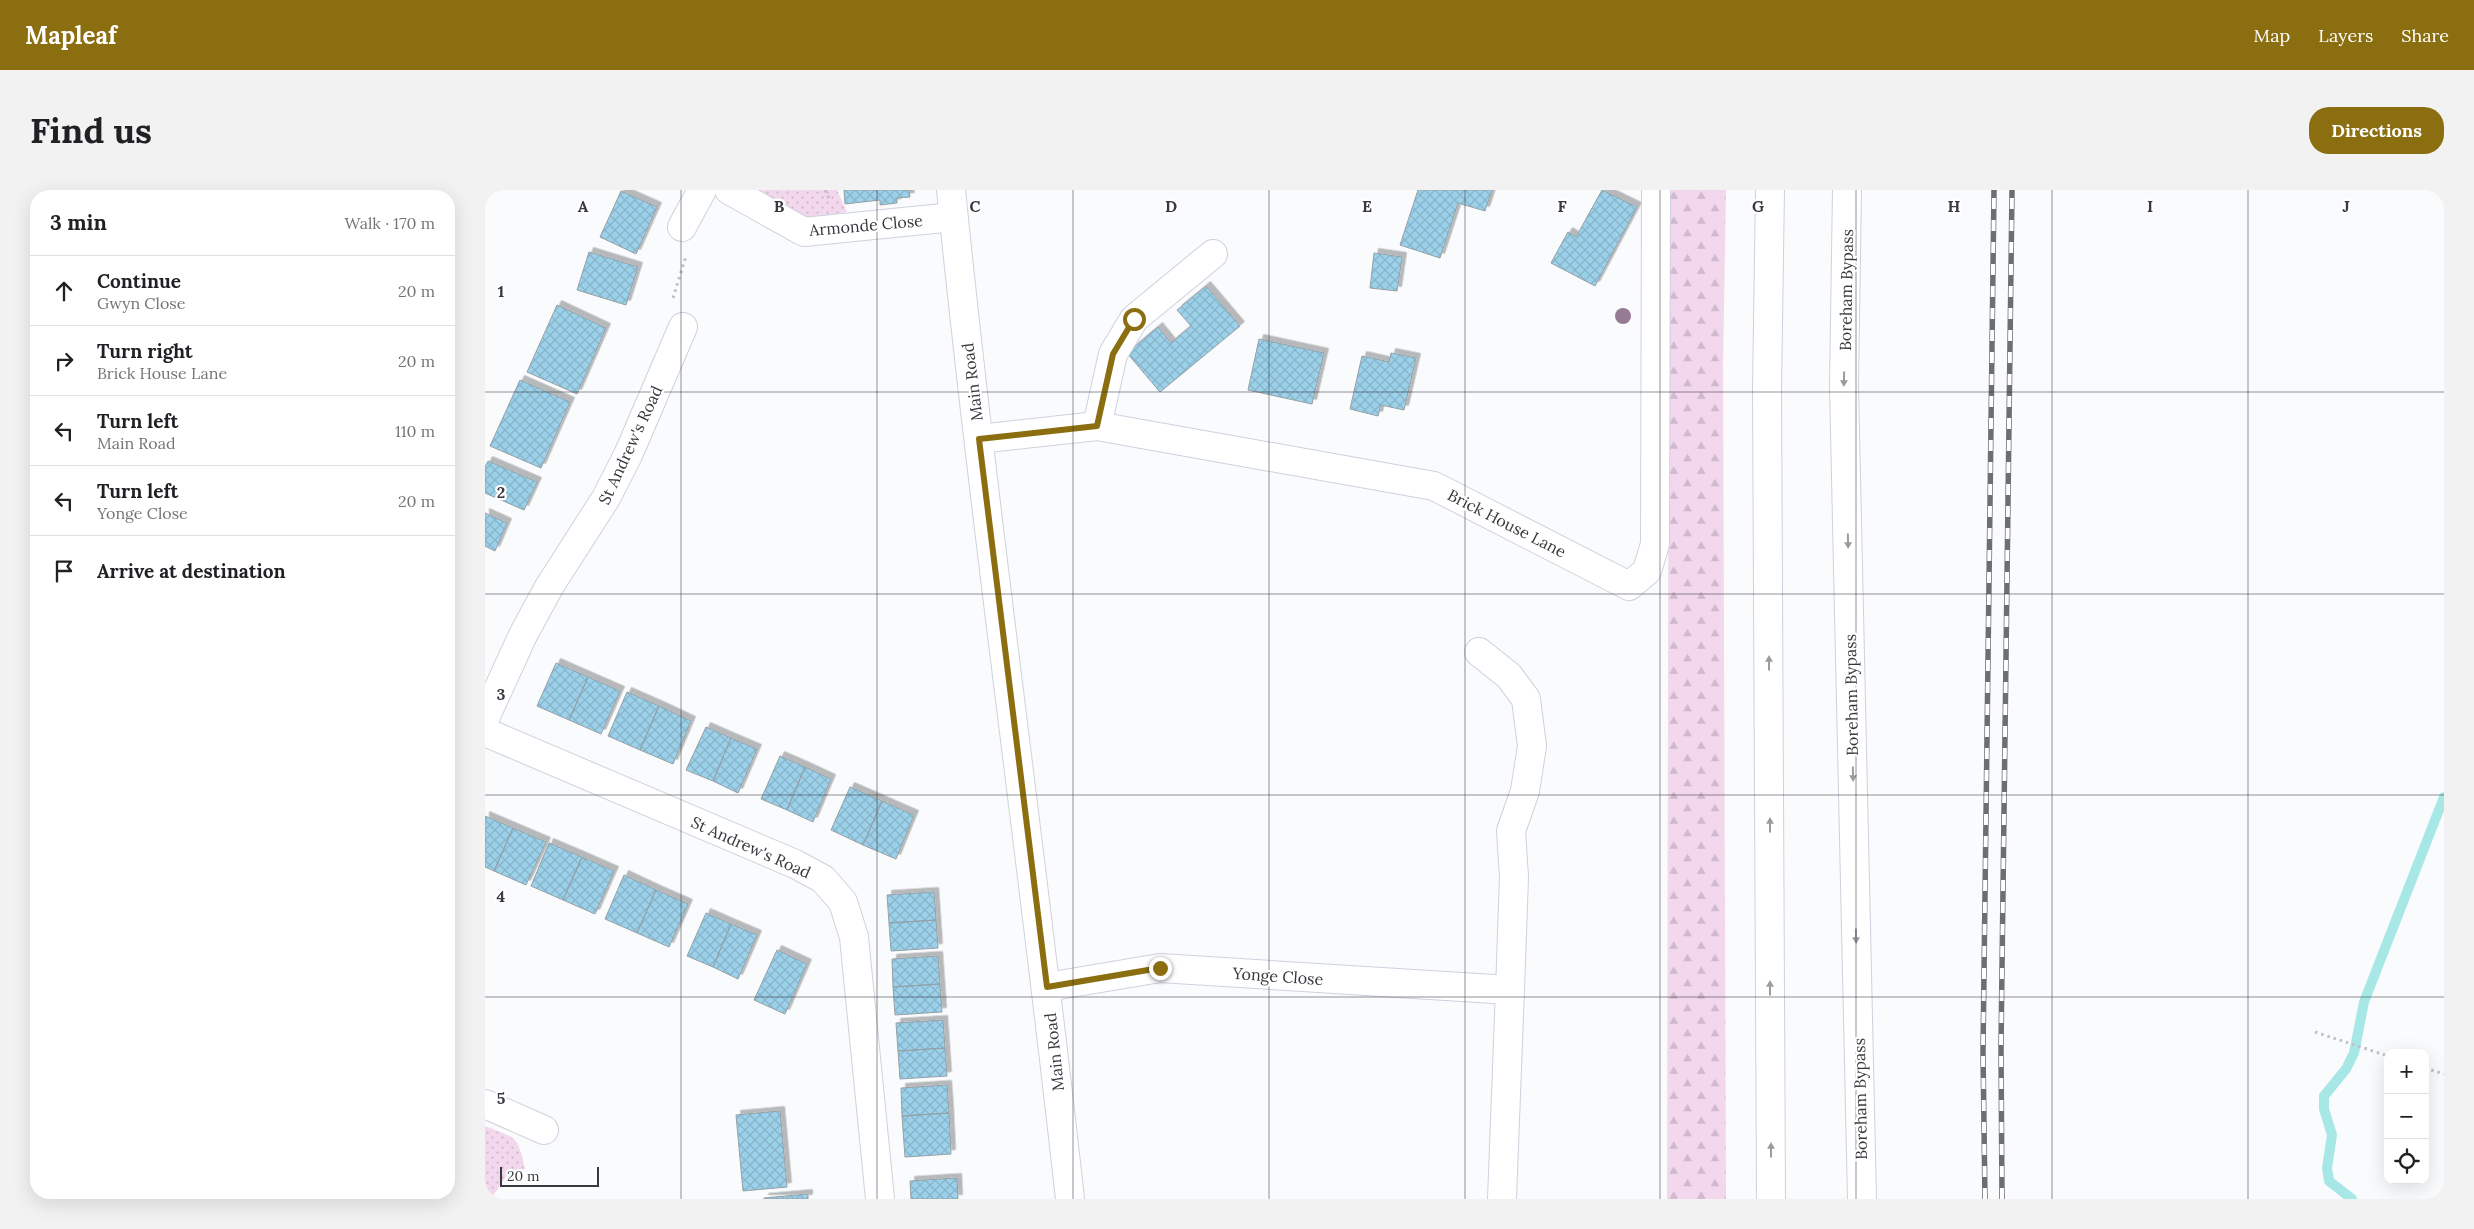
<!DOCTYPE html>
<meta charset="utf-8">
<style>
body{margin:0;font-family:Lora,serif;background:#f2f2f2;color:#202124}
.controls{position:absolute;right:15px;bottom:15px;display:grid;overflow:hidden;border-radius:10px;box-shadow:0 5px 20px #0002}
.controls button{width:45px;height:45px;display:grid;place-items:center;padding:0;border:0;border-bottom:1px solid #e0e0e0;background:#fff;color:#202124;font:25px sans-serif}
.scale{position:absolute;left:15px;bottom:12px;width:99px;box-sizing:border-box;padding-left:5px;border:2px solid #37393e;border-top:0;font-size:14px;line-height:18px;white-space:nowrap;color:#37393e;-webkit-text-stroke:4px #fff;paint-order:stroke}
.stop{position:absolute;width:15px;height:15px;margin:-11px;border:4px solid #8a6e0f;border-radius:50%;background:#fff}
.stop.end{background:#8a6e0f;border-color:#fff;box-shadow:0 1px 5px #0008}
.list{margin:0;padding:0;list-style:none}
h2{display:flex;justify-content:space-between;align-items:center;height:65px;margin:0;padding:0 20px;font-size:21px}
h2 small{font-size:16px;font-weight:400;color:#757577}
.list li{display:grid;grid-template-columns:32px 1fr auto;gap:15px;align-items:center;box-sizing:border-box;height:70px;padding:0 20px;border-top:1px solid #e0e0e0}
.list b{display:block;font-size:19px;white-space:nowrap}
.list p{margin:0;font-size:16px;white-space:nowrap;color:#757577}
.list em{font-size:16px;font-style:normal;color:#757577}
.icon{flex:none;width:28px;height:28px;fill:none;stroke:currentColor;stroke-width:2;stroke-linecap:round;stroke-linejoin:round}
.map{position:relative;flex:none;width:1959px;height:1009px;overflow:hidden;border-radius:20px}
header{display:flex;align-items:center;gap:30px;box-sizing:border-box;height:70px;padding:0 25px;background:#8a6e0f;color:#fff}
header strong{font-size:24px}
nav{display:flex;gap:28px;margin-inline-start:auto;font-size:18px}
.intro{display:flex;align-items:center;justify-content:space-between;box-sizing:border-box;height:120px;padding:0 30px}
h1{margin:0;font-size:35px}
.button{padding:12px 22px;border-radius:20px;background:#8a6e0f;color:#fff;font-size:18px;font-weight:700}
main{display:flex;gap:30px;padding:0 30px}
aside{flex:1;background:#fff;border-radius:20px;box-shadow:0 5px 20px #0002}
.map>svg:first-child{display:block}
.grass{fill:url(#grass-dots)}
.forest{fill:url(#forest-firs)}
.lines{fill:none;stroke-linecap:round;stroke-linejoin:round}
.stream{stroke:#a7e8e7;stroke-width:10}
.building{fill:url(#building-cross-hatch);stroke:#94a0a6;filter:url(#shadow)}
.street-casing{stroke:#ccd2dd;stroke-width:30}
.secondary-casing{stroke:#ccd2dd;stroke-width:30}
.highway-casing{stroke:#ccd2dd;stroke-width:30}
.path{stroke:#bfc0c3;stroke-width:3;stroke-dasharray:2.5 4;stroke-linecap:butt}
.street{stroke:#fff;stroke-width:28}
.secondary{stroke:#fff;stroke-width:28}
.highway{stroke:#fff;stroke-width:28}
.rail-casing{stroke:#6c6e72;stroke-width:5.5}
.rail{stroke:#fff;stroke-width:4;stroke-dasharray:11;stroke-linecap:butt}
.tree{fill:#957b94}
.oneway{fill:#9b9c9e}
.route{stroke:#8a6e0f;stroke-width:6}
.grid{fill:none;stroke:#37393e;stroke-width:1;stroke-opacity:0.55}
.labels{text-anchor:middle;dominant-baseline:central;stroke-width:4.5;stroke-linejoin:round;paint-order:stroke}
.street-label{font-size:16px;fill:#37393e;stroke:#fff}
.grid-label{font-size:16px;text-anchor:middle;font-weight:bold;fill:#37393e;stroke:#fff;stroke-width:4.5;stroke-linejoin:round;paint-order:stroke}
</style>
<header>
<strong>Mapleaf</strong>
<nav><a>Map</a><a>Layers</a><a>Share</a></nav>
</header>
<div class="intro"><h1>Find us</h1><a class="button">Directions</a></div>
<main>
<aside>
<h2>3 min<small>Walk · 170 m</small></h2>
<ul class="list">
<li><svg class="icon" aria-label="ahead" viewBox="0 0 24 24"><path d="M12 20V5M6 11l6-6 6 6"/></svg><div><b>Continue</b><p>Gwyn Close</p></div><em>20 m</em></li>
<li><svg class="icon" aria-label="right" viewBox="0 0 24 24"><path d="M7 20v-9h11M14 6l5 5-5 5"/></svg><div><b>Turn right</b><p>Brick House Lane</p></div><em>20 m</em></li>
<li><svg class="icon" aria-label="left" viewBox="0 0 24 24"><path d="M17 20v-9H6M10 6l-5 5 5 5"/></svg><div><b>Turn left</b><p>Main Road</p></div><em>110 m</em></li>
<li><svg class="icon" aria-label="left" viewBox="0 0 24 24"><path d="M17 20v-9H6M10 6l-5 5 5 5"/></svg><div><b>Turn left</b><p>Yonge Close</p></div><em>20 m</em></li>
<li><svg class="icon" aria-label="arrive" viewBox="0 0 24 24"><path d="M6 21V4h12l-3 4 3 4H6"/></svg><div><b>Arrive at destination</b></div></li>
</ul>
</aside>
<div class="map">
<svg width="1959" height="1009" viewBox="0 0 1959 1009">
<defs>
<pattern id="grass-dots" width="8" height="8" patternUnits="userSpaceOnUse" patternTransform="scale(1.25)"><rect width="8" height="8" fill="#f2d7ed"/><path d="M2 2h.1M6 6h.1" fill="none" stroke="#d0b9cc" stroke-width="1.8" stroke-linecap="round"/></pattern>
<pattern id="forest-firs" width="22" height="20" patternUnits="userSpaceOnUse" patternTransform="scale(1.25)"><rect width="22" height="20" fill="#f2d7ed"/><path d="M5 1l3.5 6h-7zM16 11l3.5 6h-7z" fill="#d0b9cc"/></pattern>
<pattern id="building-cross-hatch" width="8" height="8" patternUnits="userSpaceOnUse" patternTransform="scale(1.25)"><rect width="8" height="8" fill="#9cd1ea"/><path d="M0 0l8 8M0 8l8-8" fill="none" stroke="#87b4ca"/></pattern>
<filter id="shadow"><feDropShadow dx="4.5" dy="-4.5" stdDeviation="0" flood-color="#0004"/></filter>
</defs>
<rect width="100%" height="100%" fill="#fafbfd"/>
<path class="grass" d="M266,0H352L362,22L322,28Z
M0,936C31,949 32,943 40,979L25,980L6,1009H0Z"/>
<path class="forest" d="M1184,0H1241L1238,175L1241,1009H1182Z"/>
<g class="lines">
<path class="stream" d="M1867,1009L1844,991L1842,978L1847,945L1839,919V906L1861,879L1869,863L1879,812L1959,607"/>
</g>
<path class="building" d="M359,0H424L425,7L412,8V13L395,15V10L360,14Z
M933,0H1007L1000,21L973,13L955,68L915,55Z
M1117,0L1152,17L1110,96L1066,73L1083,42L1091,47Z
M136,1L172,17L151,64L115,47Z
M104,62L153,77L141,115L92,100Z
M889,63L917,67L912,101L885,98Z
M721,96L755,136L675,202L642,163L673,137L686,153L706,136L692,120Z
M72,115L121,138L92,204L42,182Z
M774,149L839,163L827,214L763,200Z
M906,163L931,168L919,220L896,215L893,226L865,219L877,166L904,172Z
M35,190L85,212L56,278L5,256Z
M3,271L52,292L39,320L0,303V277Z
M0,323L22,333L10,361L0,356Z
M71,473L103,487L84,530L52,516Z
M103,487L135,501L116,544L84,530Z
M142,502L174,516L155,560L123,546Z
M174,516L206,531L188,574L155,560Z
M221,537L246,548L228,591L201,580Z
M246,548L272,559L253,603L228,591Z
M295,566L320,577L302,620L276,609Z
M320,577L346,589L328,632L302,620Z
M365,597L397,611L378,655L346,640Z
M397,611L429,625L411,669L378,655Z
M0,626L28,638L9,681L0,677Z
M28,638L61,652L41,695L9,681Z
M64,653L97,667L78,710L46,696Z
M97,667L129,681L110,724L78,710Z
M139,685L171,700L152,743L120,729Z
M171,700L203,714L184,757L152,743Z
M449,702L451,730L404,733L402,705Z
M221,723L246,734L228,777L202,766Z
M451,730L453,758L406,761L404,733Z
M246,734L272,745L253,789L228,777Z
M292,760L322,774L300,824L269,810Z
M453,766L455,794L408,797L407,769Z
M455,794L457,822L410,825L408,797Z
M458,830L460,858L413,861L411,833Z
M460,858L462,886L415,889L413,861Z
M462,895L464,923L417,926L416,898Z
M295,921L302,997L258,1001L251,925Z
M464,923L466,964L420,967L417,926Z
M472,988L473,1009H426L425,991Z
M323,1004V1009H279V1008Z"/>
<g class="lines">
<defs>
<path id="street" d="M244,0L319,42L468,27
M197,37L217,0
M612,236L628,164L649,129L728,64
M494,249L612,236L949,296L1144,396L1162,381L1170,354L1171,0
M0,528L38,445L64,397L121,308L143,265L198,137
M0,542L310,674L338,689L358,712L369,747L395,1009
M562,797L675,778L1025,800L1029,687L1026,641L1040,601L1047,556L1041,509L1024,486L994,462
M0,914L59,940
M1017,1009L1025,800"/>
<path id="secondary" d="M466,0C500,337 548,672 585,1009"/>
<path id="highway" d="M1285,0L1282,200L1286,1009
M1362,0L1359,196L1377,1009"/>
</defs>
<use href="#street" class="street-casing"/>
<use href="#secondary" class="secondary-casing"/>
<use href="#highway" class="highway-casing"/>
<path class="path" d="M340,0L344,8
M188,108L201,66
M1830,842L1903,866
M1940,878L1959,884"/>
<use href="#street" class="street"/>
<use href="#secondary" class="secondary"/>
<use href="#highway" class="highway"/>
<defs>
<path id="rail" d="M1500,1009L1498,862L1509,0
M1517,1009L1516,857L1527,0"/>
</defs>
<use href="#rail" class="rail-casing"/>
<use href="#rail" class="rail"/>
</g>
<circle class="tree" cx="1138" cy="126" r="8"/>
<defs><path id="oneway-solid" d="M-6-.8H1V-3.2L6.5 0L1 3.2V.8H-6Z" transform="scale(1.25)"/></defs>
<g class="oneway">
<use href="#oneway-solid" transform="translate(1359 189) rotate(91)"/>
<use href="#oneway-solid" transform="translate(1363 351) rotate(89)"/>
<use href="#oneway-solid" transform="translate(1284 473) rotate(-90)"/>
<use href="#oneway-solid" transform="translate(1368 584) rotate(89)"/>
<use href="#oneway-solid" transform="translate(1285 635) rotate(-90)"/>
<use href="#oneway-solid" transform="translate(1371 746) rotate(89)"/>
<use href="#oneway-solid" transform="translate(1285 798) rotate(-90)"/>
<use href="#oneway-solid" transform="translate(1286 960) rotate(-90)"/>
</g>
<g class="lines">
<path class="route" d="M649,129L628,164L612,236L494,249L562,797L675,778"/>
</g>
<path class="grid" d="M196,0V1009M392,0V1009M588,0V1009M784,0V1009M980,0V1009M1175,0V1009M1371,0V1009M1567,0V1009M1763,0V1009M0,202H1959M0,404H1959M0,605H1959M0,807H1959"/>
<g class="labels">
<g class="street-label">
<text transform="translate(381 35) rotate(-5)">Armonde Close</text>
<text transform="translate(1361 100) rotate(-89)">Boreham Bypass</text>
<text transform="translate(487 192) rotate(-97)">Main Road</text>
<text transform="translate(145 255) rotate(-65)">St Andrew's Road</text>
<text transform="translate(1022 333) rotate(27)">Brick House Lane</text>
<text transform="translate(1366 505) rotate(-91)">Boreham Bypass</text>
<text transform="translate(266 657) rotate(24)">St Andrew's Road</text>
<text transform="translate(793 786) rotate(4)">Yonge Close</text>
<text transform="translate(569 862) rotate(-96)">Main Road</text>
<text transform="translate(1375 909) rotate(-91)">Boreham Bypass</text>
</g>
</g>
<g class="grid-label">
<text x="98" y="22">A</text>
<text x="294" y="22">B</text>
<text x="490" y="22">C</text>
<text x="686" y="22">D</text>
<text x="882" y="22">E</text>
<text x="1077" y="22">F</text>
<text x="1273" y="22">G</text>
<text x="1469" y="22">H</text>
<text x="1665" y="22">I</text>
<text x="1861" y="22">J</text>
<text x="16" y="107">1</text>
<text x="16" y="308">2</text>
<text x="16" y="510">3</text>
<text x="16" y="712">4</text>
<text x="16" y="914">5</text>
</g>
</svg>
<div class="controls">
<button>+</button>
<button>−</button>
<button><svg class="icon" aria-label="locate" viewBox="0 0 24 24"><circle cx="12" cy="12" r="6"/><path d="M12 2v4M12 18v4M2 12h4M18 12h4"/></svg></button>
</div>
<div class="scale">20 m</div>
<div class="stop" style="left:649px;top:129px"></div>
<div class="stop end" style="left:675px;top:778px"></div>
</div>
</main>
